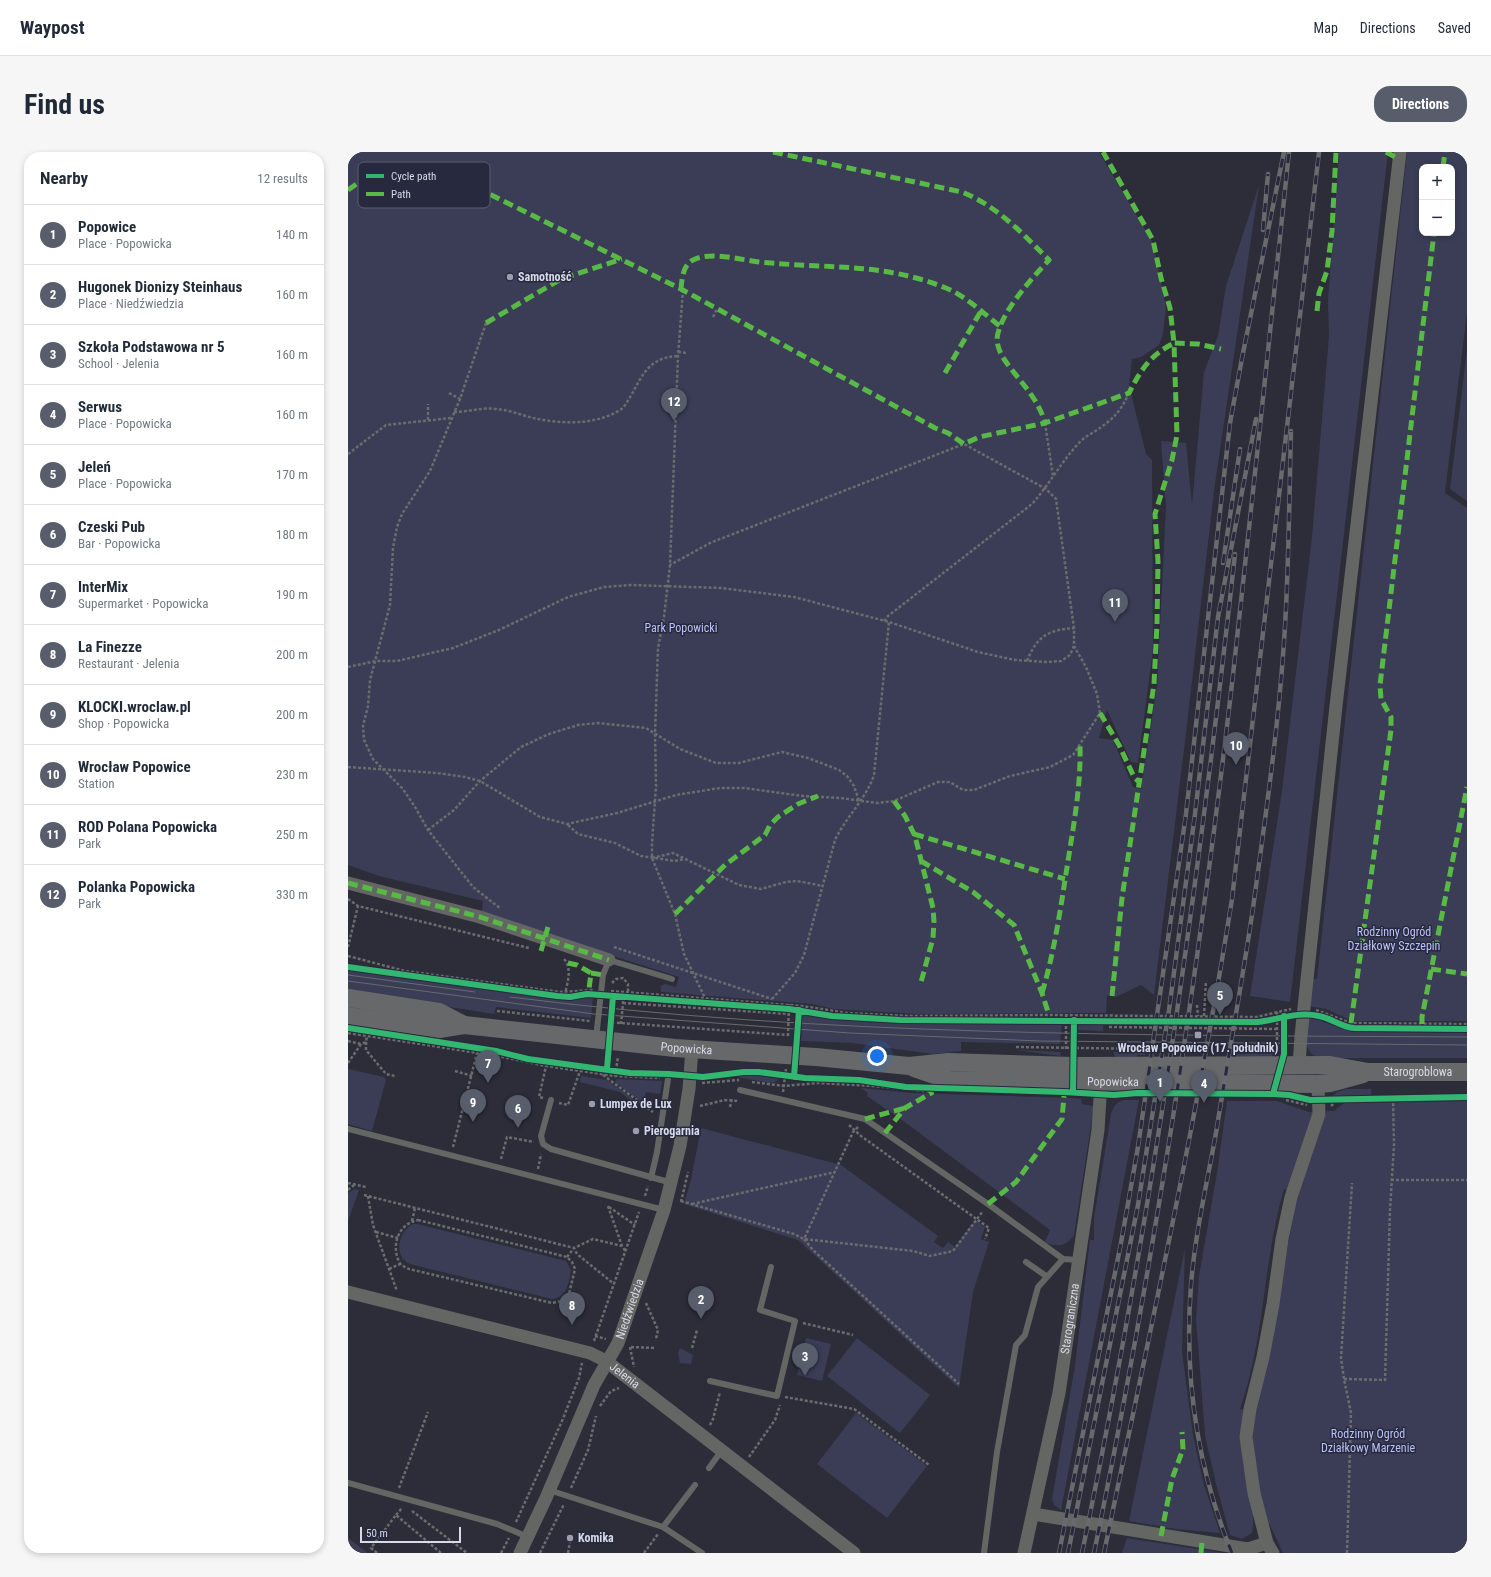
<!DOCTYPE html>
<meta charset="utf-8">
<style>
body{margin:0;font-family:"Roboto Condensed",sans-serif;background:#f6f6f7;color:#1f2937}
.controls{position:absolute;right:12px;top:12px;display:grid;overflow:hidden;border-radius:8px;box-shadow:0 2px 6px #0003}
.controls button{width:36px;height:36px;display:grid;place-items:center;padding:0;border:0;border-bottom:1px solid #e0e1e3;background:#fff;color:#1f2937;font:20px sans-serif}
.scale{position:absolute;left:12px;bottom:10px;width:101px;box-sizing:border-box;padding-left:4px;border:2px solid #d7dae8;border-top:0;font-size:11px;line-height:14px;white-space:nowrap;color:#d7dae8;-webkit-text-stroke:3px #27293e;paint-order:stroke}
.you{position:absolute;left:529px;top:904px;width:14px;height:14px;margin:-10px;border:3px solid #fff;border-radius:50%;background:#1a73e8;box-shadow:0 0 0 6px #1a73e833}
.badge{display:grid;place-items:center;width:26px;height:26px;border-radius:50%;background:#575d6b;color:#fff;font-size:13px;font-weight:700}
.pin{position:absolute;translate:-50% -33px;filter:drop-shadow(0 1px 2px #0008)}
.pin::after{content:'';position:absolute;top:21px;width:14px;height:12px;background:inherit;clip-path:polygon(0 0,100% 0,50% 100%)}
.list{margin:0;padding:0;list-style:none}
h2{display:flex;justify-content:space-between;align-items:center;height:52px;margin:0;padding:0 16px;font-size:17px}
h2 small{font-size:13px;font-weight:400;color:#747a83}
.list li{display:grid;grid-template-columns:26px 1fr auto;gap:12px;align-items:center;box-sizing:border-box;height:60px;padding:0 16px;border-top:1px solid #e0e1e3}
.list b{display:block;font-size:15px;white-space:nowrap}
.list p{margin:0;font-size:13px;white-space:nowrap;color:#747a83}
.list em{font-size:13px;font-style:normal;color:#747a83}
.map{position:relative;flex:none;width:1119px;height:1401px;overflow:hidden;border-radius:16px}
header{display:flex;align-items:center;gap:24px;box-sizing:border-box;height:56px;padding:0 20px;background:#fff;border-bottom:1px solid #e0e1e3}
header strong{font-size:19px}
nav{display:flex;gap:22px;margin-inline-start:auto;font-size:14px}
.intro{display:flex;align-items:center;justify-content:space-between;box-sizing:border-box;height:96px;padding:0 24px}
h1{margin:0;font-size:28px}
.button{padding:10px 18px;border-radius:16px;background:#575d6b;color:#fff;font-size:14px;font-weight:700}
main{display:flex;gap:24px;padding:0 24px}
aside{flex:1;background:#fff;border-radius:16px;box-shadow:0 2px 6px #0003}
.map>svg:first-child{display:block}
.green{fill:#3a3d55;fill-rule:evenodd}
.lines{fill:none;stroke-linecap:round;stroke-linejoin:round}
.path{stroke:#6a6c6e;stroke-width:2.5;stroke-dasharray:3 2;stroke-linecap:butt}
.lane{stroke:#646664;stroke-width:6}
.street{stroke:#646664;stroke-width:13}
.secondary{stroke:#676869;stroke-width:18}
.tram{stroke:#696a6e;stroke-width:1}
.rail-casing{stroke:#696a6e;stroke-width:4.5}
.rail{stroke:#27293e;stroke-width:3;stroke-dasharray:9;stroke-linecap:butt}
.quiet{stroke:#58b947;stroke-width:5;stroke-dasharray:10 5;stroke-linecap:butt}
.cycleway-casing{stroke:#27293e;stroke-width:8}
.cycleway{stroke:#33b770;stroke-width:6}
.poi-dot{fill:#9b9dab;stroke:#27293e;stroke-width:1.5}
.labels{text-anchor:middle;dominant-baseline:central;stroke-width:3;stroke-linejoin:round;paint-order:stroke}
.poi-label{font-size:12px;font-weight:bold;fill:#d7dae8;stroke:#27293e;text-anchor:start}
.park-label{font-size:12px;fill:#bbc2f7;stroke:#27293e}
.street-label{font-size:12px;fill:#d7dae8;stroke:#27293e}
.key{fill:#27293e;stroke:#5c5e71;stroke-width:1}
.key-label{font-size:11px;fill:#d7dae8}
</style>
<header>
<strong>Waypost</strong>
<nav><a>Map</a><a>Directions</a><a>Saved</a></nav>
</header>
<div class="intro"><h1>Find us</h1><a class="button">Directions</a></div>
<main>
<aside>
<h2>Nearby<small>12 results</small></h2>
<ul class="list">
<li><span class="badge">1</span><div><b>Popowice</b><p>Place · Popowicka</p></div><em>140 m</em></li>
<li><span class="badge">2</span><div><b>Hugonek Dionizy Steinhaus</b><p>Place · Niedźwiedzia</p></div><em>160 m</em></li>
<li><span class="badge">3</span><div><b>Szkoła Podstawowa nr 5</b><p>School · Jelenia</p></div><em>160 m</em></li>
<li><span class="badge">4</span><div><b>Serwus</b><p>Place · Popowicka</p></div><em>160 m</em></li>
<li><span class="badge">5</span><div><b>Jeleń</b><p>Place · Popowicka</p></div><em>170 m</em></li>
<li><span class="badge">6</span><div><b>Czeski Pub</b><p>Bar · Popowicka</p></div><em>180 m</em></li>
<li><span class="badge">7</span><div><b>InterMix</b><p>Supermarket · Popowicka</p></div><em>190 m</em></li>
<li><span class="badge">8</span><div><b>La Finezze</b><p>Restaurant · Jelenia</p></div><em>200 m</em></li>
<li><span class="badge">9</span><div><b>KLOCKI.wroclaw.pl</b><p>Shop · Popowicka</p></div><em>200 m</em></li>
<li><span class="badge">10</span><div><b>Wrocław Popowice</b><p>Station</p></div><em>230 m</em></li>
<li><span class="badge">11</span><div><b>ROD Polana Popowicka</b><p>Park</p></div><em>250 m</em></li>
<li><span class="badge">12</span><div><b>Polanka Popowicka</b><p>Park</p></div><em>330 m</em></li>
</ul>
</aside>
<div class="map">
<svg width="1119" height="1401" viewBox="0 0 1119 1401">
<rect width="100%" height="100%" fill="#2c2d39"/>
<path class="green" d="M0,0H751L805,91L818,155L815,182L811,193L793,205L784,207L781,233L798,302L804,308L805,498L790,611L783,610L759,558L751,586L765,588L785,635L793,637L809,534L818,355L813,289L838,291L844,353L856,220L870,184L878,134L911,33L866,339L838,581L806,843L793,833L768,845L759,843L758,861L570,862L485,857L465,852L313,840V834L317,832L328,835L331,825L196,782L134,759L135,749L31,724L0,713Z
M991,0H1040L942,850L902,844L934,639L964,385L981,184L980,149Z
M1059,0H1119V160L1097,341L1119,356V869H1076L1075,865H1072V869H1005V865H1002V868L978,857L960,854L963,827H969ZM1074,15H1104V81H1074Z
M1119,197V349L1102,337Z
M0,818L207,847L245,844L243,866L148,855L146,862L0,839Z
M458,861L488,867L565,871L714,870L712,892L613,890V899L584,902L505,891L453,889L454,865Z
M960,865C975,868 988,876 1004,879L1119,880V906H971C953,900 959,880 960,865Z
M735,870L755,871V879L729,878L731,872Z
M668,898L712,900L713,904Z
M765,900H798L797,903H789V906H768Z
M925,901L923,907L887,904V902Z
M0,917L36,925L38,928L24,979L0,972Z
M398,922L431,926L429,929L423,931L383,924Z
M233,924L259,928L289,950L290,954L272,940L232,930Z
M269,927L314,929L312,942L298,940L295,951L267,930Z
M513,936L563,941L724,946L733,947L734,952L746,954L726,1083C719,1094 709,1096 697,1090L702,1078L554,968L519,944L520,941Z
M998,937H1023V945H983L989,940Z
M776,948H791L713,1358L706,1353L704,1347L727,1214L742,1088H746V1066L763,962C766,954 768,950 776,948Z
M879,949H929L961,960H966L940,1038L936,1037C915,1109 917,1186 892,1257L896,1258C894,1275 893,1292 895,1308C898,1333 909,1356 904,1381L894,1387L882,1383L868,1332L857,1283L848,1167L851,1124L869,1021Z
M1119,949V1401H935L921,1371H918L905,1308V1284L908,1258L949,1046L964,996L979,959H987L989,956L998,950Z
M353,976L493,1013L590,1084L586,1090L595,1096L600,1090L607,1095L627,1068L637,1075L633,1087L641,1090L625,1140L611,1236L450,1088L336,1052L343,1028Z
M7,1037L11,1038L0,1069V1041Z
M65,1072H69L218,1109L223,1118C221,1130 219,1146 204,1147L62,1112C45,1105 50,1079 65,1072Z
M837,1096L834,1200L845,1283L856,1333L872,1381L828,1377L781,1369Z
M458,1186L483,1192L474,1229L449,1223Z
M509,1186L582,1243L552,1281L479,1224Z
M332,1196L345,1203L343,1212L332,1211L330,1201Z
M508,1261L579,1314L539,1366L469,1312Z
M0,1386L20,1401H0Z
M779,1386L875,1401H774Z"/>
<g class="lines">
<path class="path" d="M335,138L330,204L322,413L316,465L310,496L307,581L308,634L304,691V706L327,762L336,802L357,846
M365,165L369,157
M138,171L112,247L82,319L54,362L49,375L45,396L42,453L22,528L20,554L15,574L16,588L25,607L55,637L67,655L80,678L125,735L153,757
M330,200L339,201
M101,241L112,247
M106,260C120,260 134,255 149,257C161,258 173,263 185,266C214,272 249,274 275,256C292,233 295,205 330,204
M80,268V252
M697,271L705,324
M0,302L38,273L103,266
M536,469L540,464L684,352C701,333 713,310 731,291C735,286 741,283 746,280C764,268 772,261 781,241
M679,509C689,484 700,478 726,476
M0,515L28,509H49L105,496L151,478L220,445L256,435L283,433L373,436L446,445L541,470L630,500L667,508L699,510L713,509L722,503L726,494
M0,615L89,621L117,625L132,629L192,665L219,672L269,661L328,643L372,636H396L455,644L493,646L529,651L546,649L590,630H602L615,638H626L662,624L702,615L725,603L752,561L749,542L738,515L726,494V476L708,347L698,337L616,292L362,391L322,413
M220,673L230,682L267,691L293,704L327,709L336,707
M80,678L106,658L132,629L173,595L201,582L230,573L250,571L298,576L332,597L368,611H391L434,600L460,606L491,618L499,624L506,634L511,649
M304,706L325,701L391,733L413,737L438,730L449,729L475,734
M0,747L10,754L181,796
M0,795L10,754
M266,795L424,847
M0,804L57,819L212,840L246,838
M216,807C224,816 220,830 217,841
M264,831L268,827L275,826L280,832V841
M263,839L454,854L499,861L561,864L701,863L908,865L943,857
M424,847L447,821L456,803L487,688C498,665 518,647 526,623L541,470
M275,851L441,862
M849,853L850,864
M968,858L1003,871L1119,872
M149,859L242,869
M929,860V899
M856,864L858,829
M259,870L440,883
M273,872L276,841
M761,875L929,877
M0,881L150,904L198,914L267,924L312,926
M440,884L441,852
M0,889L13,892
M18,890V898L38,922L47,924
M668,895L803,897
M718,897V863
M0,911L13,892L18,890L19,884
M107,919L124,924
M255,923L305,960
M267,924L270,905
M404,930L436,934L470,931L525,934L586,940
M354,931L391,928
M435,940L438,917
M195,946L191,945L198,914
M938,948L959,953
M211,951L220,953L232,919
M352,954L377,948L391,949
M983,954L990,947
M382,955L384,946
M501,973L513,984L641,1076L637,1087
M510,975L505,980L456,1087L465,1098L611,1232
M105,995L129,901
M153,1007L159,985L186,990
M190,1017L193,1002
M1043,1028H1119
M0,1031L18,1035
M0,1038L6,1033
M16,1043L226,1096L245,1087L274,1094L278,1100
M20,1044L25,1073L49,1139
M297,1044L300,1034
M333,1049L446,1082L456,1087L565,1099L582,1104L605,1099L635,1059
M333,1050L340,1020
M344,1052L487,1020
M260,1054L274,1094
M261,1055L287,1073
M70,1068L219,1105L224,1110L227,1117L221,1142L214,1149L204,1151L61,1117L53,1113C42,1096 49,1072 70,1068Z
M64,1069L67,1056
M28,1080L50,1086
M219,1105L226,1096L229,1102L266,1132
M41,1117L52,1112
M298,1151L310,1178L308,1187
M455,1171L505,1183
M247,1184L258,1187
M246,1189L291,1060
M282,1195L286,1215
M283,1195L306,1196
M344,1196L349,1178
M996,1227L1037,1228L1042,1058L1046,993L1045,946
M437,1245L506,1257L581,1313
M252,1254L263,1239L271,1236
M362,1273L365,1267L372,1240
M401,1305L427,1268L432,1253
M51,1336L80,1260
M223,1336L240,1298L248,1264
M64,1359L119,1401
M48,1363L54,1356
M168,1370L214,1269L231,1226L234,1211
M29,1401L23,1396L48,1363L93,1401
M153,1401L161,1386
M192,1401L216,1352
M220,1401L222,1390
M296,1401L310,1382
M999,1401L1003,1261L996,1227L993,1206L1004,1031"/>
<path class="lane" d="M248,886L255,823L261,808L324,827
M392,938L517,967L640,1052L715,1107L730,1108
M203,948L193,984L195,992L203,997L324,1031
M0,977L316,1058
M303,1026L309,1000L320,927
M678,1110L698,1124
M362,1229L429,1244L447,1169L412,1158L423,1115
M361,1316L374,1298
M0,1331L149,1372L180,1385
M201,1338L315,1375L354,1401
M315,1375L347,1333
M636,1401L649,1300L668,1193L677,1183L690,1135L715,1107"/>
<g class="street">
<path d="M0,731L132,765L261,808"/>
<path d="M951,914L953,884L988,554L1052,0"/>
<path id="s1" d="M0,1140L242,1201L258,1209L506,1401"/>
<path d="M685,1362L900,1397L919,1391"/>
<path id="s2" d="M172,1401L198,1346L246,1233L270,1191L316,1058L332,994L341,937L344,897"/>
<path id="s3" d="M676,1401L711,1241L750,978L753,930"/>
<path d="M925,1401L919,1391L906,1341L898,1285L902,1257L915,1205L925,1152L934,1087L943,1045L971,962L970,932"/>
</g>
<g class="secondary">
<path d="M0,846L91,860L116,873"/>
<path id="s4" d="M0,864L91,877L116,873L327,896L468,905L561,914L600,910L725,914L982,913L1020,920H1119"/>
<path id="s5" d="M566,916L601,928L970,932L982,931L1015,922"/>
</g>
<path class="tram" d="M0,823L127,840
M0,829L246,862L502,881L692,889L1119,893
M162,845C478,885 801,883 1119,885"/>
<defs>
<path id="rail" d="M915,78L920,22
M875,411L892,297
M711,1401L773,1091L790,995L838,662L882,271L894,206L936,0
M720,1401L790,1053L821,858L847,662L870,465L908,267
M734,1401C803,1071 850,737 887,402
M746,1401C806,1111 851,818 885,523C905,349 922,174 941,0
M756,1401C801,1184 849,967 884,747L971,0
M884,1401C849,1316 836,1225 843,1133C847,1082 859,1031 868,981C880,906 894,831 905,756C917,668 930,579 936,490C941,420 941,349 943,279"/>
</defs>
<use href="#rail" class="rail-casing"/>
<use href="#rail" class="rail"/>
<path class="quiet" d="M425,0L614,40C649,54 674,81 701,108C684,126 651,162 649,187C649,193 652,201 656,207C670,228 690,245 697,271
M1038,0L1051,7
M1095,15L1097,0
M0,38L10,31L31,25L49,22L85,27L99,25L111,27L333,137L587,276L600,281L616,292L631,285L697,271L781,241C793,218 801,204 826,191L822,156L813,126L805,88L755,0
M333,137C334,126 335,113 345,108C362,99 394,108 412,110C478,117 533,110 598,136C619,145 635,161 653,175
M969,159L971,141L979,119L984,79L988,0
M138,171L213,127L274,107
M597,221L633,159
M752,561L771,593L786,625L791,630
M546,649L557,664L567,684L585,756L586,769L585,786L572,834
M566,682L717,727
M573,709L625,740L666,773L694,841L701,863
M0,731L132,765L261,808
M327,762L377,713L417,683L422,673L430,665L450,652L470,644
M193,799L200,775
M220,811L229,813L243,821L241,837
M1083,817L1119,822
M243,821L255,823
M694,841C707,798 713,753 720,709C726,671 733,633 732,594
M764,844L774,746L806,532L809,472L810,409L807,362L824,308L829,283L826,191L850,192L873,197
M1003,871L1043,578V565L1033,547L1032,533L1086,81
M1074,872V865L1119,635
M517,967L557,956
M537,981L557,956L585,940
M640,1052L668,1030L703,982L714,967L716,944
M813,1384L824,1327L835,1297L834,1280
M853,1401L854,1390"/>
<defs>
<path id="cycleway" d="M0,815L209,844L222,845L239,842L441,857L484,864L552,868L909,870C930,868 949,859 971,864C983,866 993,875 1006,876L1119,877
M0,876L148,899L180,907L282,921L321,922L355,925L396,920H411L457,926L511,928L558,935L716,940L766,943L790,941L925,942L941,943L962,948L1119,945
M259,917L265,844
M446,925L451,858
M725,940L726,868
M925,942L936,902V864"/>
</defs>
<use href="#cycleway" class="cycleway-casing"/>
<use href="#cycleway" class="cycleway"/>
</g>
<g class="poi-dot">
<circle cx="162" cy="125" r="4"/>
<rect x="846" y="879" width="8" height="8" rx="2"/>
<circle cx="244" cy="952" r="4"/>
<circle cx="288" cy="979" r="4"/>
<circle cx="222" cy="1386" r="4"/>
</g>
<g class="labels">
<g class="poi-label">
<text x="170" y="125">Samotność</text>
<text x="850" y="896" text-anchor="middle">Wrocław Popowice (17. południk)</text>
<text x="252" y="952">Lumpex de Lux</text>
<text x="296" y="979">Pierogarnia</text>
<text x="230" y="1386">Komika</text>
</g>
<g class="park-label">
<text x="333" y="476">Park Popowicki</text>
<text x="1046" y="780">Rodzinny Ogród<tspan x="1046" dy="14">Działkowy Szczepin</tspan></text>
<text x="1020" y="1282">Rodzinny Ogród<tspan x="1020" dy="14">Działkowy Marzenie</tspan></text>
</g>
<g class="street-label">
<text stroke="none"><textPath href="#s4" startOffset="341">Popowicka</textPath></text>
<text stroke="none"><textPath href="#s4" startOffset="1074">Starogroblowa</textPath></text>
<text stroke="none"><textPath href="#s5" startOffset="201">Popowicka</textPath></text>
<text stroke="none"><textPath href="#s2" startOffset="268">Niedźwiedzia</textPath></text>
<text stroke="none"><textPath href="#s3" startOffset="239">Starograniczna</textPath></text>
<text stroke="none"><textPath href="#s1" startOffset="291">Jelenia</textPath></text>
</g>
</g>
<rect x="10" y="10" width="132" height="46" rx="6" class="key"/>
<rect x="18" y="22" width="18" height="4" fill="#33b770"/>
<rect x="18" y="40" width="18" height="4" fill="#58b947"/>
<g class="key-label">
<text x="43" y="28">Cycle path</text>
<text x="43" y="46">Path</text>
</g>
</svg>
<div class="controls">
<button>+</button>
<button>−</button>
</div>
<div class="scale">50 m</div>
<div class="you"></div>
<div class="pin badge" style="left:812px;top:950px">1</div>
<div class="pin badge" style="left:353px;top:1167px">2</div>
<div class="pin badge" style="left:457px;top:1224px">3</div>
<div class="pin badge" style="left:856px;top:951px">4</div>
<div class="pin badge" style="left:872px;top:863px">5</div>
<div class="pin badge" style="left:170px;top:976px">6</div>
<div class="pin badge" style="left:140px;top:931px">7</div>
<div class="pin badge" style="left:224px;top:1173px">8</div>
<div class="pin badge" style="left:125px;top:970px">9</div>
<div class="pin badge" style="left:888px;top:613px">10</div>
<div class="pin badge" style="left:767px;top:470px">11</div>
<div class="pin badge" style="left:326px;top:269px">12</div>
</div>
</main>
